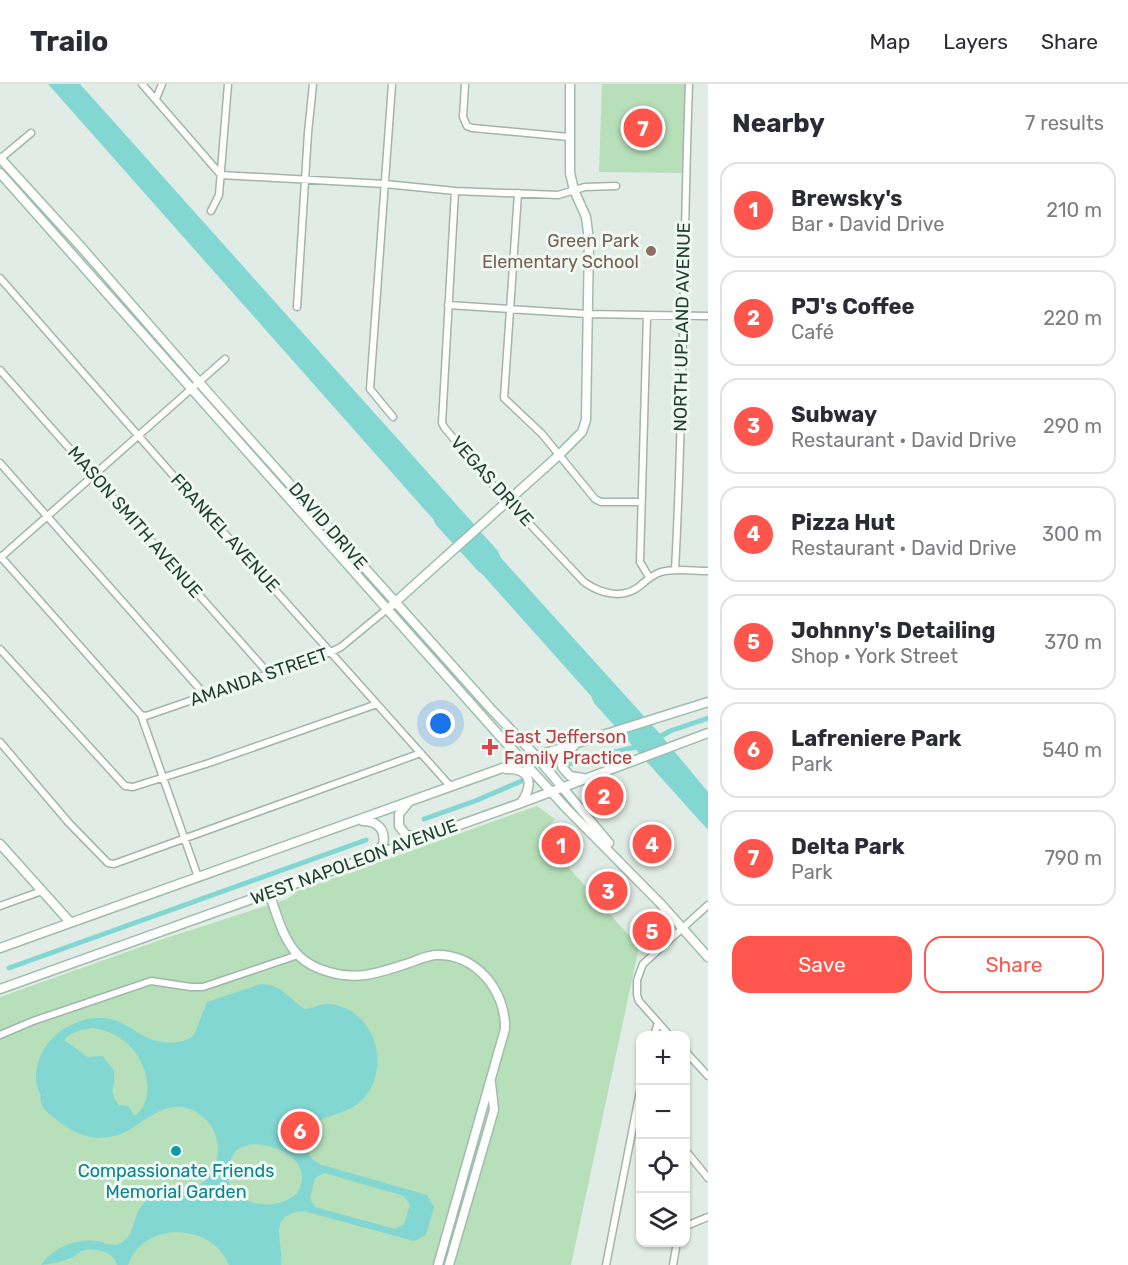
<!DOCTYPE html>
<meta charset="utf-8">
<style>
body{margin:0;font-family:Rubik,sans-serif;background:#f2f2f3;color:#2b2b33}
.controls{position:absolute;right:18px;bottom:18px;display:grid;overflow:hidden;border-radius:12px;box-shadow:0 2px 4px #0004}
.controls button{width:54px;height:54px;display:grid;place-items:center;padding:0;border:0;border-bottom:2px solid #e1e1e2;background:#fff;color:#2b2b33;font:30px sans-serif}
.you{position:absolute;left:441px;top:640px;width:21px;height:21px;margin:-15px;border:4px solid #fff;border-radius:50%;background:#1a73e8;box-shadow:0 0 0 9px #1a73e833}
.badge{display:grid;place-items:center;width:39px;height:39px;border-radius:50%;background:#fe554d;color:#fff;font-size:20px;font-weight:700}
.pin{position:absolute;translate:-50% -50%;border:3px solid #fff;box-shadow:0 2px 6px #0006}
.list{margin:0;padding:0;list-style:none}
h2{display:flex;justify-content:space-between;align-items:center;height:78px;margin:0;padding:0 24px;font-size:26px}
h2 small{font-size:20px;font-weight:400;color:#7c7c81}
.list li{display:grid;grid-template-columns:39px 1fr auto;gap:18px;align-items:center;box-sizing:border-box;height:96px;margin:0 12px 12px;padding:0 12px;border:2px solid #e1e1e2;border-radius:18px}
.list b{display:block;font-size:22px;white-space:nowrap}
.list p{margin:0;font-size:20px;white-space:nowrap;color:#7c7c81}
.list em{font-size:20px;font-style:normal;color:#7c7c81}
.actions{display:flex;gap:12px;padding:18px 24px}
.actions a{flex:1;padding:14px 0;border:2px solid #fe554d;border-radius:18px;text-align:center;font-size:21px;color:#fe554d}
.actions .main{background:#fe554d;color:#fff}
.icon{flex:none;width:33px;height:33px;fill:none;stroke:currentColor;stroke-width:2;stroke-linecap:round;stroke-linejoin:round}
.map{position:relative;flex:none;width:708px;height:1181px;overflow:hidden}
header{display:flex;align-items:center;gap:36px;box-sizing:border-box;height:84px;padding:0 30px;background:#fff;border-bottom:2px solid #e1e1e2}
header strong{font-size:28px}
nav{display:flex;gap:33px;margin-inline-start:auto;font-size:21px}
main{display:flex}
aside{flex:1;background:#fff}
.map>svg:first-child{display:block}
.green{fill:#b7e0ba}
.water{fill:#83d7d3;fill-rule:evenodd}
.lines{fill:none;stroke-linecap:round;stroke-linejoin:round}
.canal{stroke:#83d7d3;stroke-width:5}
.street-casing{stroke:#a2b4ab;stroke-width:9}
.secondary-casing{stroke:#a0bcad;stroke-width:11}
.street{stroke:#fff;stroke-width:6}
.secondary{stroke:#fff;stroke-width:8}
.education-dot{fill:#8d6e63;stroke:#f1f9f3;stroke-width:2}
.health-dot{fill:#e0444e;stroke:#f1f9f3;stroke-width:2}
.culture-dot{fill:#0f9aa8;stroke:#f1f9f3;stroke-width:2}
.labels{text-anchor:middle;dominant-baseline:central;stroke-width:6;stroke-linejoin:round;paint-order:stroke}
.education-label{font-size:18px;fill:#785e54;stroke:#f1f9f3;text-anchor:end}
.street-label{font-size:18px;fill:#1f3e30;stroke:#f1f9f3}
.health-label{font-size:18px;fill:#be3a42;stroke:#f1f9f3;text-anchor:start}
.culture-label{font-size:18px;fill:#0d838f;stroke:#f1f9f3}
</style>
<header>
<strong>Trailo</strong>
<nav><a>Map</a><a>Layers</a><a>Share</a></nav>
</header>
<main>
<div class="map">
<svg width="708" height="1181" viewBox="0 0 708 1181">
<rect width="100%" height="100%" fill="#e0ece5"/>
<path class="green" d="M602,0H687L685,89L599,88Z
M537,722L555,735L541,752L639,863L571,1181H0V913L166,854L287,815L298,807Z"/>
<path class="water" d="M48,0H80L498,467L501,474L660,650L708,708V746L594,619L591,612L483,491L478,487L436,441L433,435Z
M261,900C280,899 290,916 305,925C313,924 319,920 328,920C374,923 393,982 363,1015C348,1031 327,1029 311,1042C303,1056 304,1071 319,1080L427,1111L434,1123L426,1151L414,1157L303,1127C266,1131 284,1159 281,1181H229C212,1139 144,1136 128,1181H117C114,1168 98,1164 85,1166C80,1167 77,1170 73,1173C68,1176 47,1181 41,1181C53,1164 75,1154 97,1157C104,1158 111,1163 119,1160C137,1153 131,1128 147,1116C159,1105 172,1111 186,1107C211,1101 224,1074 215,1050C212,1041 205,1034 198,1029C173,1013 152,1031 132,1044C123,1051 109,1054 97,1054C81,1053 65,1043 53,1033C46,1027 38,1021 41,1011C34,1000 35,988 39,976C44,961 55,949 69,942C82,935 99,931 114,936C124,939 133,946 142,951C157,960 181,962 194,951L207,918ZM93,944C125,948 150,976 147,1009C146,1019 143,1026 134,1032L129,1022L119,1021C107,1005 116,1005 114,989C113,982 106,978 103,972L88,973L64,956C72,947 82,946 93,944ZM254,1060C273,1061 301,1070 302,1093C304,1134 213,1129 230,1078C234,1065 241,1062 254,1060ZM324,1089L404,1112L410,1121L404,1140L395,1145L315,1123L310,1114L315,1094Z"/>
<g class="lines">
<path class="canal" d="M656,655L670,647L708,634
M565,681L639,662
M424,735L475,717L524,696
M9,884L366,756"/>
<defs>
<path id="street" d="M142,0L221,91L385,100L455,107L558,111L585,103L616,102
M392,0L370,305L393,333
M465,0L463,33L467,42L472,44L569,53
M156,15L162,0
M0,75L31,49
M455,107L442,339L444,343L482,389L584,498C601,510 624,516 641,501C648,495 652,491 661,488C675,484 693,487 708,487
M518,109L504,314L542,350L595,415L601,418H641
M211,127L219,111L228,0
M0,194L200,422L451,703
M448,221L587,230L708,232
M297,223L308,49L313,0
M647,231L640,478L649,493
M0,286L269,590
M0,379L206,612
M0,472L141,631L198,793
M0,474L225,275
M675,486C684,324 683,162 689,0
M0,565L125,702L133,703L206,680L377,620
M141,631L146,632L331,568L341,563L387,525
M0,658L69,739L108,779L114,780L421,669
M0,822L42,807
M0,951L33,937L151,897L191,903H203L298,871
M654,952L658,938
M670,952L639,917L637,911V896L643,880L708,821
M686,968L708,992
M686,1067L708,1094
M686,1142L708,1133
M606,1181L640,1007
M673,1181L677,1158"/>
<path id="secondary" d="M0,74L82,164L212,313L491,625L536,672L609,759
M0,89L498,650L567,725L660,819L708,873
M392,521L559,371L582,348L586,336L589,156L586,133L574,106L570,89V0
M574,662L563,670L562,683L570,692L583,694
M506,685C531,684 534,700 521,719
M408,719L399,730V742L406,751L421,753
M363,737C378,737 386,746 383,761L375,769
M0,760L70,838
M269,809C277,830 282,854 298,871C306,879 318,885 329,888C359,897 381,888 409,879C417,876 426,872 435,871C476,869 506,907 505,945L438,1181
M0,864L536,672L708,618
M0,905L521,719L708,649
M449,1181L494,1026L491,999"/>
</defs>
<use href="#street" class="street-casing"/>
<use href="#secondary" class="secondary-casing"/>
<use href="#street" class="street"/>
<use href="#secondary" class="secondary"/>
</g>
<circle class="education-dot" cx="651" cy="167" r="6"/>
<path class="health-dot" d="M487 654h6v6h6v6h-6v6h-6v-6h-6v-6h6z"/>
<circle class="culture-dot" cx="176" cy="1067" r="6"/>
<g class="labels">
<g class="education-label">
<text x="639" y="157">Green Park<tspan x="639" dy="21">Elementary School</tspan></text>
</g>
<g class="street-label">
<text transform="translate(682 243) rotate(-89)">NORTH UPLAND AVENUE</text>
<text transform="translate(492 397) rotate(48)">VEGAS DRIVE</text>
<text transform="translate(135 438) rotate(49)">MASON SMITH AVENUE</text>
<text transform="translate(328 442) rotate(49)">DAVID DRIVE</text>
<text transform="translate(225 449) rotate(48)">FRANKEL AVENUE</text>
<text transform="translate(259 593) rotate(-19)">AMANDA STREET</text>
<text transform="translate(354 778) rotate(-20)">WEST NAPOLEON AVENUE</text>
</g>
<g class="health-label">
<text x="504" y="653">East Jefferson<tspan x="504" dy="21">Family Practice</tspan></text>
</g>
<g class="culture-label">
<text x="176" y="1087">Compassionate Friends<tspan x="176" dy="21">Memorial Garden</tspan></text>
</g>
</g>
</svg>
<div class="controls">
<button>+</button>
<button>−</button>
<button><svg class="icon" aria-label="locate" viewBox="0 0 24 24"><circle cx="12" cy="12" r="6"/><path d="M12 2v4M12 18v4M2 12h4M18 12h4"/></svg></button>
<button><svg class="icon" aria-label="layers" viewBox="0 0 24 24"><path d="M12 4l9 5-9 5-9-5zM3 14l9 5 9-5"/></svg></button>
</div>
<div class="you"></div>
<div class="pin badge" style="left:561px;top:761px">1</div>
<div class="pin badge" style="left:604px;top:712px">2</div>
<div class="pin badge" style="left:608px;top:807px">3</div>
<div class="pin badge" style="left:652px;top:760px">4</div>
<div class="pin badge" style="left:652px;top:847px">5</div>
<div class="pin badge" style="left:300px;top:1047px">6</div>
<div class="pin badge" style="left:643px;top:44px">7</div>
</div>
<aside>
<h2>Nearby<small>7 results</small></h2>
<ul class="list">
<li><span class="badge">1</span><div><b>Brewsky's</b><p>Bar · David Drive</p></div><em>210 m</em></li>
<li><span class="badge">2</span><div><b>PJ's Coffee</b><p>Café</p></div><em>220 m</em></li>
<li><span class="badge">3</span><div><b>Subway</b><p>Restaurant · David Drive</p></div><em>290 m</em></li>
<li><span class="badge">4</span><div><b>Pizza Hut</b><p>Restaurant · David Drive</p></div><em>300 m</em></li>
<li><span class="badge">5</span><div><b>Johnny's Detailing</b><p>Shop · York Street</p></div><em>370 m</em></li>
<li><span class="badge">6</span><div><b>Lafreniere Park</b><p>Park</p></div><em>540 m</em></li>
<li><span class="badge">7</span><div><b>Delta Park</b><p>Park</p></div><em>790 m</em></li>
</ul>
<div class="actions"><a class="main">Save</a><a>Share</a></div>
</aside>
</main>
